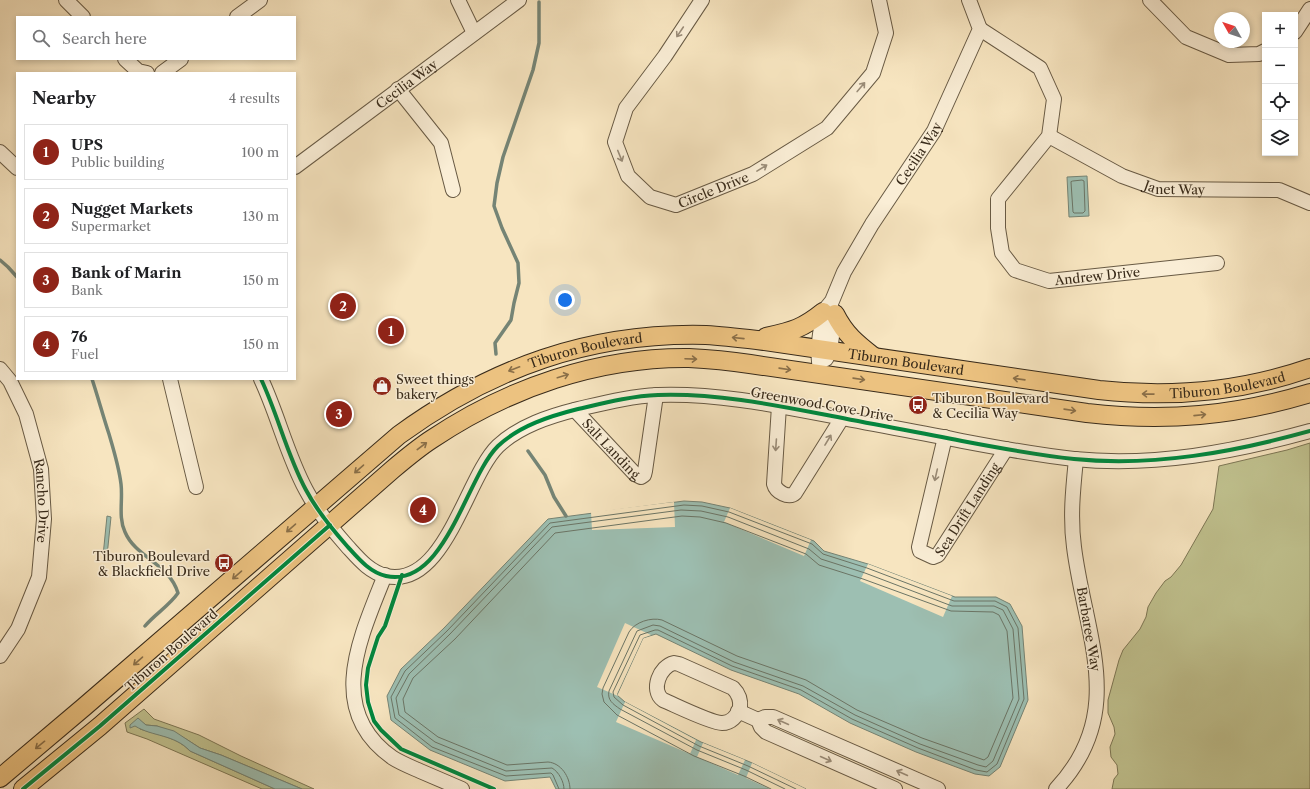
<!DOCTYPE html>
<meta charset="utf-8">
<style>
body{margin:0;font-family:"Libre Caslon Text",serif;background:#f6f6f6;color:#202124}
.controls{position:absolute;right:12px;top:12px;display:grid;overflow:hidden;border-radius:0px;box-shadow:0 2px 6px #0003}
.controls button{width:36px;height:36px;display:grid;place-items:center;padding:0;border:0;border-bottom:1px solid #e0e0e0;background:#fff;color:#202124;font:20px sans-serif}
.compass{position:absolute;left:1214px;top:12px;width:36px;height:36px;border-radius:50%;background:#fff;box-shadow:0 2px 6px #0003;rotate:310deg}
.you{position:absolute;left:565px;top:300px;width:14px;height:14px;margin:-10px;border:3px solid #fff;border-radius:50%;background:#1a73e8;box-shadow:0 0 0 6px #1a73e833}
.badge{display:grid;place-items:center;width:26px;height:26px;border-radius:50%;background:#8f2418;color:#fff;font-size:13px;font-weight:700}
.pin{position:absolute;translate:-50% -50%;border:2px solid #fff;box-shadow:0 1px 4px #0006}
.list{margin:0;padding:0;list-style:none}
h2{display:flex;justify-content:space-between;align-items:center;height:52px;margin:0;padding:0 16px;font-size:17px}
h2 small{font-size:13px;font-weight:400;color:#757577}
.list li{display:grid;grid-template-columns:26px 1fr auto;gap:12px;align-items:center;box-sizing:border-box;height:56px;margin:0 8px 8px;padding:0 8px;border:1px solid #e0e0e0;border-radius:0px}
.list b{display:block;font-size:15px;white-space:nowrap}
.list p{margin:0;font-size:13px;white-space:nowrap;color:#757577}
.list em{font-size:13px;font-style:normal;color:#757577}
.icon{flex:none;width:22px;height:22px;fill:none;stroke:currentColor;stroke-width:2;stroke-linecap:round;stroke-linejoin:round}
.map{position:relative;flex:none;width:1310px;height:789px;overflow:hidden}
.search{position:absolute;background:#fff;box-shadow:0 2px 6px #0003;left:16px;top:16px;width:280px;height:44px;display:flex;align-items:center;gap:10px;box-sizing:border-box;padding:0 14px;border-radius:0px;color:#757577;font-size:15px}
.panel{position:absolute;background:#fff;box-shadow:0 2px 6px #0003;left:16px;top:72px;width:280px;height:308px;border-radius:0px}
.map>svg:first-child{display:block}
.green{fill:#c1c390;stroke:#7d7755}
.water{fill:#9dbfb2;stroke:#758475}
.pier{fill:#f7e5c0}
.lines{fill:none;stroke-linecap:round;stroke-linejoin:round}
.shore{stroke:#6b7566;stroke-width:1}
.stream{stroke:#758475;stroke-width:3.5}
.minor-casing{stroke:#685a44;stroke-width:16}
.major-casing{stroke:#392b1a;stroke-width:20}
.minor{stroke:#faeed6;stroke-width:14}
.major{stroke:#ecc280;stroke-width:18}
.cycleway-casing{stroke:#faeed6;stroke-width:6}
.cycleway{stroke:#00873e;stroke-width:4}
.oneway{stroke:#9a8c78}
.oneway2{stroke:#8a6f48}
.labels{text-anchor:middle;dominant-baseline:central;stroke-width:3;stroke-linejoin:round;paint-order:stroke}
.street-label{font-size:13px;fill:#392b1a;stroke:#faeed6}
.poi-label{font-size:13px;fill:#392b1a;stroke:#faeed6;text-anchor:start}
</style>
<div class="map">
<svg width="1310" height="789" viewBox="0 0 1310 789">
<rect width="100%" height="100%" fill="#f7e5c0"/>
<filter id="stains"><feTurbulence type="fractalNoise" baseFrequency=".005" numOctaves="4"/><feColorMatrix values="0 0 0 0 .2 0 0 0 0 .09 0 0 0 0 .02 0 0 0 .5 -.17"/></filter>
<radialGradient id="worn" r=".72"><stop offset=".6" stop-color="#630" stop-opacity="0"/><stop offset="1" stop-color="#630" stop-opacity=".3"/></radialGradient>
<path class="green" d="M1310,443V789H1112L1114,779L1118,774L1117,765L1111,757L1110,747L1115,734L1114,727L1108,713V700L1119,660L1123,650L1140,629L1146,617L1148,607L1156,593L1165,581L1171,577L1181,565L1213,509L1219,466L1287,450Z
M144,709L154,719L199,735L241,756L314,789H302L221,755L200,748L186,739L157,726L146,725L140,721V729C158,735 177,737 190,751L275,789H262L147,739L127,732L125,723Z"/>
<path class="water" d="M1087,176L1089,216L1069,217L1067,177Z
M684,501L702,502L730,508L814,541L824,551L868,564L955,597H996L1010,604L1022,626L1028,700L1000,767L989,776L975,774L916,752L850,723L799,694L731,670L656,634L643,638L617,695L625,702L701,742L750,762L806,789H556L550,777L505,781L430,750L391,720L387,696L401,669L444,628L548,519Z
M107,516L111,517L107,556H103Z
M138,718L146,725L157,726L174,731L200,748L221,755L302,789H275L190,751C174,734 153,737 135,726L130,728V725Z"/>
<path class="pier" d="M674,502L675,527L592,530L591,512Z
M730,508L811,540L804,556L724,522Z
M868,564L952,596L943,617L860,581Z
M625,623L651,635L643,638L617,694L618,696L597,687Z
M625,702L696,740L690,754L616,722Z
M703,743L745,760L738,775L697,757Z
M752,763L806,789H770L746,778Z"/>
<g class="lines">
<path class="shore" d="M1073,181L1082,180L1084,181L1085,211L1083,213H1074L1073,212L1071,182Z
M559,789L553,775L551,773L506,776L432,747L395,718L391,697L405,671L447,631L550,523L684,505L702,506L729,512L812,544L823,554L867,568L954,601H995L1007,607L1018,628L1024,699L997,764L987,772L976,770L918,748L852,719L801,690L732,666L658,630H655L640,635L613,692L614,697L623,705L699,746L748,766L796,789
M564,789C564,782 559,772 552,768L506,771L435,742L399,715L396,698L409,674L450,634L552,527L681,510L701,511L728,517L809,549L821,559L865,573L952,606H994L1003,610L1013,629L1019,699L993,761L986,767L978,765L920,744L855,715L803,686L734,662L660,626L653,625L637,631L609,691C607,700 613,704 620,709L697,750L746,770L785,789
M570,789C570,777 561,763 548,762L507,765L438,737L405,712L403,699L413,678L455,639L555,533L682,516L700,517L726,523L806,554L819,565L863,579L951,611L993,612L999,615L1007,631L1013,698L988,757L984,760L922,738L857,710L806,680L737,656L662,620C651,617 635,622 629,632L603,688L602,694L604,702L617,715L694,756L744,776L771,789"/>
<path class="stream" d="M0,260L8,267L17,277
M496,354L495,343L511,320L514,303L519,283L518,263L502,228L494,206L497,183L503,157L533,70L539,43V2
M92,379C98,397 103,416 109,434C114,451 119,467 121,484C123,500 118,517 125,532C136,558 169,563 178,593C169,606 155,614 145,626
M528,451L545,475L554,497L566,516"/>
<defs>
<g id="minor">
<path d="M66,0L83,17"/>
<path d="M458,0L474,33"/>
<path id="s1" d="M702,0L665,56L626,108L615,142L628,176L650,197L676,205L753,174L827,128L873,73L886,33L879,0"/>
<path d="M1150,0L1186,37L1229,55L1259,54L1265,51"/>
<path d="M237,17L260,0"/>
<path id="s2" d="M980,29L1040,68L1054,99L1049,136L998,199V228L1002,253L1015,270L1049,281L1217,263"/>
<path d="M1295,32L1310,9"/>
<path d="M125,59L138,71L147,73"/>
<path d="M162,73L181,59"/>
<path d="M398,89L441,143L453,190"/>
<path id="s3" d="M1049,136L1122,176L1158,189L1279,190L1310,203"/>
<path d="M0,152L17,168"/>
<path id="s4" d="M295,167L519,0"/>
<path d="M826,359L830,351L835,314L834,311"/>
<path id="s5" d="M0,369L10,381L26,414L41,469L44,519L39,577L18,629L0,656"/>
<path id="s6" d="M820,374L818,349L823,312L832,301L844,272L872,224L934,131L980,29L969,0"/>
<path d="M170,379L196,487"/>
<path d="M261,379C278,415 287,455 306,490C316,509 332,529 347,546C358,558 369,572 386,576C445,589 466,477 498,446C519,426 550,416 578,409C604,403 631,396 658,395C717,393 775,405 832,416C876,425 919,432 962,441C999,448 1036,455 1074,459C1154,467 1234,452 1310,431"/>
<path d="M779,406L774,484C776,492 789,499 795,493L842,418"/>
<path id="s7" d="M575,410L635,474L641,477L644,475L645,471L656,395"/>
<path id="s8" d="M945,437L919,547L920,551L933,557L938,555L1006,449"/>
<path d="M385,575C361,636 324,710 393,758C401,763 411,767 420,771C434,777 448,783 462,789"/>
<path d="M674,663L679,664L733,688C738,693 741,700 740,708C737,716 731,723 722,723C711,723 675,705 663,700C650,690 660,666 674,663Z"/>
<path d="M738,711L758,720L761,727L766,732L895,789"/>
<path d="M758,720L765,717H773L938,789"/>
<path d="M1056,789C1128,712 1085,636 1074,547C1070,517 1073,489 1076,459"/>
</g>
<g id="major">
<path d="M835,314C845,334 856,343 874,357"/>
<path d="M766,337C792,331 802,329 823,312"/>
<path id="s9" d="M0,778L84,707L399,435C491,368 590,332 706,335C723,336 740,338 757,340L1099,390C1171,398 1241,392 1310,368"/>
<path d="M23,789L100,726L392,470C405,459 418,448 432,439C508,388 598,357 689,358C709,359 730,361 750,364L1087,413C1166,422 1234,416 1310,393"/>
</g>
</defs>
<use href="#minor" class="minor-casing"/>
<use href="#major" class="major-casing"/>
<use href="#minor" class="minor"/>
<use href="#major" class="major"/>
<defs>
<path id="cycleway" d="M261,379C278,415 287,455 306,490C316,509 332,529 347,546C358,558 369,572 386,576C445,589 466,477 498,446C519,426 550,416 578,409C604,403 631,396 658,395C717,393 775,405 832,416C876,425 919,432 962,441C999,448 1036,455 1074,459C1154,467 1234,452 1310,431
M402,575L385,626L378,637L368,668L366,685L368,702L374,721L381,730L401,749L494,789
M23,789L100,726L330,525"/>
</defs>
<use href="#cycleway" class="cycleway-casing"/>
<use href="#cycleway" class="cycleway"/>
</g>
<defs><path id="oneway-shaft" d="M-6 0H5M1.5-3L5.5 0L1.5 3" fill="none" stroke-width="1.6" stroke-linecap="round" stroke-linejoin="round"/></defs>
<g class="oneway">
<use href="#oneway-shaft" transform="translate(680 32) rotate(124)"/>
<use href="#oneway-shaft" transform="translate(861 87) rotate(-50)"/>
<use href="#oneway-shaft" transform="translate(620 156) rotate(68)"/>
<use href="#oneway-shaft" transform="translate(762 168) rotate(-32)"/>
<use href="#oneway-shaft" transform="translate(828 440) rotate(-59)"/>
<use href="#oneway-shaft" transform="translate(776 445) rotate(94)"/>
<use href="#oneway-shaft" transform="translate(936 475) rotate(103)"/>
<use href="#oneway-shaft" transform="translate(783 722) rotate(-156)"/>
<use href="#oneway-shaft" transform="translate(826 759) rotate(24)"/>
<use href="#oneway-shaft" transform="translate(902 773) rotate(-156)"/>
</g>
<g class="oneway2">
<use href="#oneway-shaft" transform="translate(738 338) rotate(-174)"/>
<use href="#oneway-shaft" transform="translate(691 359) rotate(2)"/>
<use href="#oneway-shaft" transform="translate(514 369) rotate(159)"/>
<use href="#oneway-shaft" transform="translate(785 369) rotate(8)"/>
<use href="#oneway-shaft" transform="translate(563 376) rotate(-17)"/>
<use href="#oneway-shaft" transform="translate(859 379) rotate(8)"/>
<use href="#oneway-shaft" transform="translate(1019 379) rotate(-172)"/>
<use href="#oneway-shaft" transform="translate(1148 394) rotate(-179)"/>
<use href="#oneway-shaft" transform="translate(1070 410) rotate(8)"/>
<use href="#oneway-shaft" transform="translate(1200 415) rotate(-6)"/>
<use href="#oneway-shaft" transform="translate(422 446) rotate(-37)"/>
<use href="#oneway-shaft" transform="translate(359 469) rotate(139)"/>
<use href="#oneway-shaft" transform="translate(291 528) rotate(139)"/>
<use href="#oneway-shaft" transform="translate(237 575) rotate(139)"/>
<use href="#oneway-shaft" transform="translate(138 661) rotate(139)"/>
<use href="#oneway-shaft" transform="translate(40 745) rotate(141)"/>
</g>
<defs>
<symbol id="shop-disc" viewBox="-11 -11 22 22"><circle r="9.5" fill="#8f2418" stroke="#faeed6"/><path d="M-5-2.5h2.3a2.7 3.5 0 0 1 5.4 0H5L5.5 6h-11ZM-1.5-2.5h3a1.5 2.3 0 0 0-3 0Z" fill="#fff"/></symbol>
<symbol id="bus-disc" viewBox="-11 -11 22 22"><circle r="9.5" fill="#8f2418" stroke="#faeed6"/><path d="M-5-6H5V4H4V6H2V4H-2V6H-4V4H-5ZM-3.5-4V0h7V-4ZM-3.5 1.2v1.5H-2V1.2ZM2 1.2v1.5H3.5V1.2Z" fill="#fff"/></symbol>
</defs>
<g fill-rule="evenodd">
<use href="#shop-disc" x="371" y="375" width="22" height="22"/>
<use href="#bus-disc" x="907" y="394" width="22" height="22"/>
<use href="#bus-disc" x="213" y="552" width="22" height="22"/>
</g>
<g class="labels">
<g class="street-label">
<text stroke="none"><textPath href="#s4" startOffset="139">Cecilia Way</textPath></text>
<text stroke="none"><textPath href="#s6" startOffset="248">Cecilia Way</textPath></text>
<text stroke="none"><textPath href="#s3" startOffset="138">Janet Way</textPath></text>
<text stroke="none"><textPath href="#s1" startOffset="302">Circle Drive</textPath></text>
<text stroke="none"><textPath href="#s2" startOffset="384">Andrew Drive</textPath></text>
<text stroke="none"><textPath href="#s9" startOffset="733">Tiburon Boulevard</textPath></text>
<text stroke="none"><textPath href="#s9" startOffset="1057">Tiburon Boulevard</textPath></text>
<text stroke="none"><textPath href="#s9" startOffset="1381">Tiburon Boulevard</textPath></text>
<text transform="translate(822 404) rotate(10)">Greenwood Cove Drive</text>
<text stroke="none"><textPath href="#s7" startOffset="53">Salt Landing</textPath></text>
<text stroke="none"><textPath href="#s5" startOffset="141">Rancho Drive</textPath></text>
<text stroke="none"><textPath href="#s8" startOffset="191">Sea Drift Landing</textPath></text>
<text transform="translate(1089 629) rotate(80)">Barbaree Way</text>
<text transform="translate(171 650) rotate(-41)">Tiburon Boulevard</text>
</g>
<g class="poi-label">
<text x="396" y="379">Sweet things<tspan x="396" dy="15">bakery</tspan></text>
<text x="932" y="398">Tiburon Boulevard<tspan x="932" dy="15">&amp; Cecilia Way</tspan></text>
<text x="210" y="556" text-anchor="end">Tiburon Boulevard<tspan x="210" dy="15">&amp; Blackfield Drive</tspan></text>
</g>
</g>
<rect width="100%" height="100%" filter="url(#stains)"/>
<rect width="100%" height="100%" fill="url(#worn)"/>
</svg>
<div class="controls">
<button>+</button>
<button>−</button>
<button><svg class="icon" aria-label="locate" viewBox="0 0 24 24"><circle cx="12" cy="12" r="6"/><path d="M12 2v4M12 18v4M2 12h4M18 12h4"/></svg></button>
<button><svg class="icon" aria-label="layers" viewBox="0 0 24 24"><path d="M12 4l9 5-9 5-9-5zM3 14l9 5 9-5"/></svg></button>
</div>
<svg class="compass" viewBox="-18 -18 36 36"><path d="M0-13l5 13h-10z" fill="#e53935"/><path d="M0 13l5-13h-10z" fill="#757577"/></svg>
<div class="you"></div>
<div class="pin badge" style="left:391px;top:331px">1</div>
<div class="pin badge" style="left:343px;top:306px">2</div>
<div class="pin badge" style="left:339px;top:414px">3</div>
<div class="pin badge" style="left:423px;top:510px">4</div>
<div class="search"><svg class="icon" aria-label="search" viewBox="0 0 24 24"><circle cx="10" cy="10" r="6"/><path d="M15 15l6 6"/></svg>Search here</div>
<section class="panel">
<h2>Nearby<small>4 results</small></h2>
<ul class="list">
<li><span class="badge">1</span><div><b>UPS</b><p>Public building</p></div><em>100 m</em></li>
<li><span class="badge">2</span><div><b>Nugget Markets</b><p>Supermarket</p></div><em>130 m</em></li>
<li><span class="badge">3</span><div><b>Bank of Marin</b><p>Bank</p></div><em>150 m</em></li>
<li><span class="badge">4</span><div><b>76</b><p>Fuel</p></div><em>150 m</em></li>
</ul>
</section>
</div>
